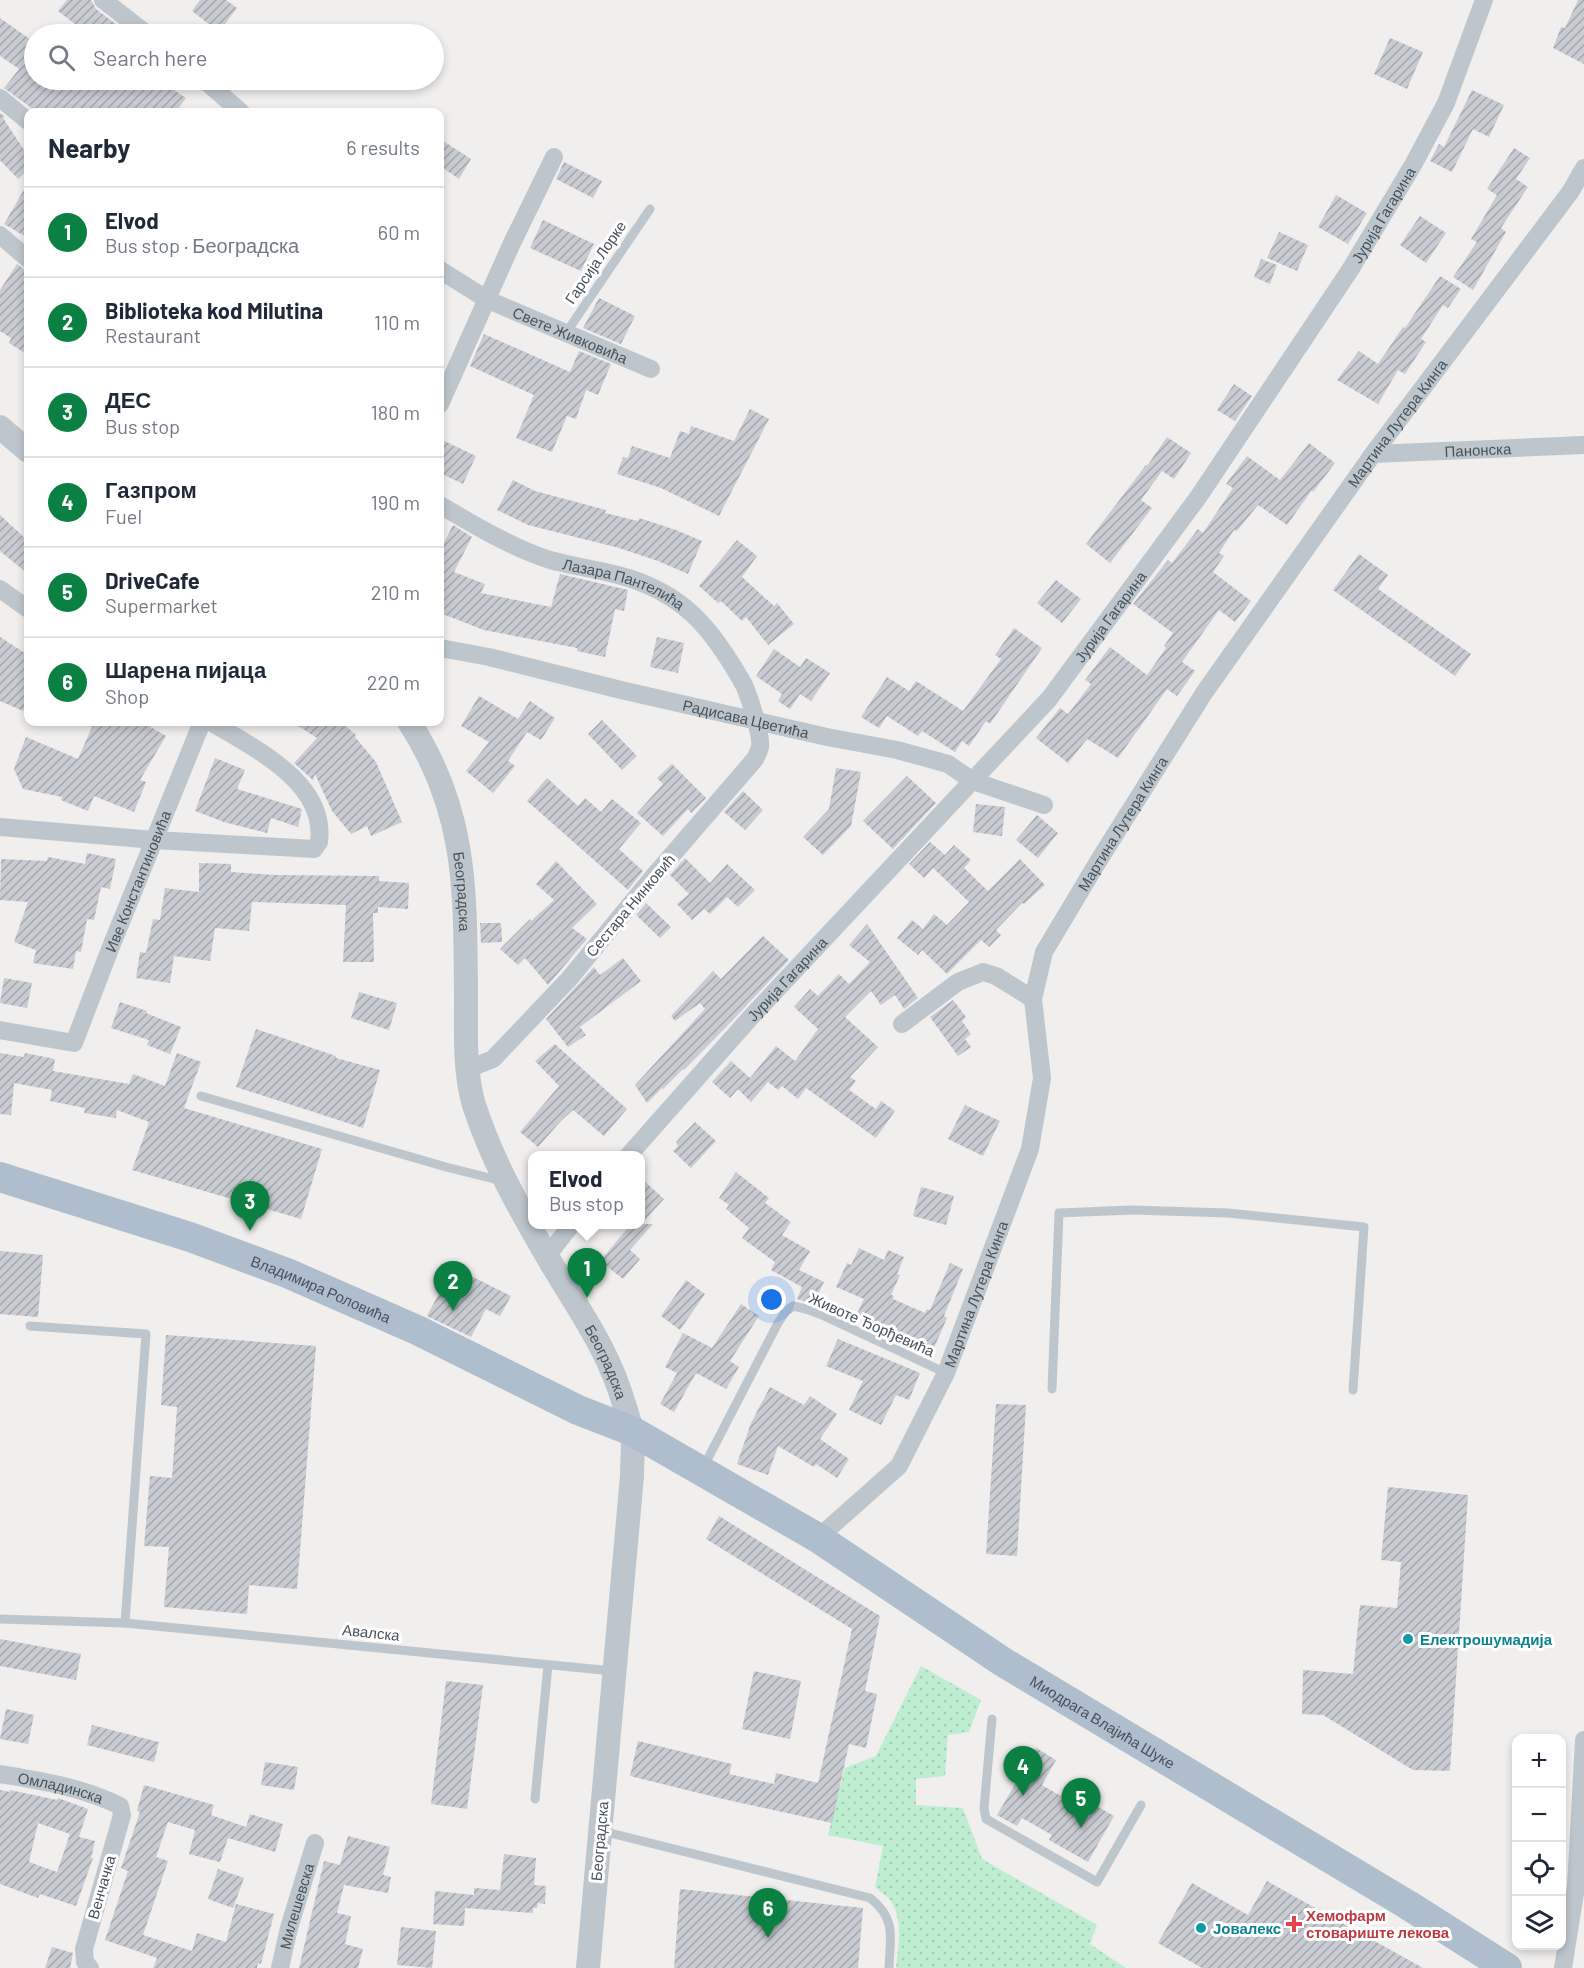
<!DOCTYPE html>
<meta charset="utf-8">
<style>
body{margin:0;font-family:Barlow,sans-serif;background:#f2f2f3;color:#1f2937}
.controls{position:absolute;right:18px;bottom:18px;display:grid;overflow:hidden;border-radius:12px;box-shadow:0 3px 9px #0003}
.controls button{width:54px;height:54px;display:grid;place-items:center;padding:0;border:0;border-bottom:2px solid #e0e1e3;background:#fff;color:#1f2937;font:30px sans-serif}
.you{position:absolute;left:772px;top:1300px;width:21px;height:21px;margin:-15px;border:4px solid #fff;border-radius:50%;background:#1a73e8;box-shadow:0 0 0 9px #1a73e833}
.badge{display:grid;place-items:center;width:39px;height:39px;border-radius:50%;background:#0b8043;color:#fff;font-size:20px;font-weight:700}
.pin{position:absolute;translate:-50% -50px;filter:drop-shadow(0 2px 3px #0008)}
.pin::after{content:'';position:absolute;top:32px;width:21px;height:18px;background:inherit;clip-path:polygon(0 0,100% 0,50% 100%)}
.popup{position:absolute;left:528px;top:1151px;width:117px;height:78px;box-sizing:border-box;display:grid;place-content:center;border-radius:12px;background:#fff;filter:drop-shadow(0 2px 4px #0005);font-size:20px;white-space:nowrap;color:#747a83}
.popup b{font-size:22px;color:#1f2937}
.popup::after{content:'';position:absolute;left:50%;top:100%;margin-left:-12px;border:12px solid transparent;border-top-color:#fff}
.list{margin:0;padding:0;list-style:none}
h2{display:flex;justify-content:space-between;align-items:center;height:78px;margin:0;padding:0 24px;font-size:26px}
h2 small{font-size:20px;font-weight:400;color:#747a83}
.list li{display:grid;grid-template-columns:39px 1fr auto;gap:18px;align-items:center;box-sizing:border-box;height:90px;padding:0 24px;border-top:2px solid #e0e1e3}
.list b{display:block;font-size:22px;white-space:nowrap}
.list p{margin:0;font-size:20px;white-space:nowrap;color:#747a83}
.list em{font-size:20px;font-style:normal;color:#747a83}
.icon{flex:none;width:33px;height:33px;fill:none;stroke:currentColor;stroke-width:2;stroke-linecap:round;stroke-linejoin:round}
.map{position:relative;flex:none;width:1584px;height:1968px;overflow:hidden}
.search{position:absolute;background:#fff;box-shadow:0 3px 9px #0003;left:24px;top:24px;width:420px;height:66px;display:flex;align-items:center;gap:15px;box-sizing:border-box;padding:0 21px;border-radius:33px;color:#747a83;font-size:22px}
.panel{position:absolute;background:#fff;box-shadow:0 3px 9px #0003;left:24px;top:108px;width:420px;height:618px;border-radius:12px}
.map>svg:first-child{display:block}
.grass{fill:url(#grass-dots)}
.building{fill:url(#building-hatch);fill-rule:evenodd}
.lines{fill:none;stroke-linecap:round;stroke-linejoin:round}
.service{stroke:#bdc6cd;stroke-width:9}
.minor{stroke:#bdc6cd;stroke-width:18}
.tertiary{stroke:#bdc6cd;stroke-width:24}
.primary{stroke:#afbecc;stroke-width:30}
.culture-dot{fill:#0f9aa8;stroke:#fff;stroke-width:2}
.health-dot{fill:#e0444e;stroke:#fff;stroke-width:2}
.labels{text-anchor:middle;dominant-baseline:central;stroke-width:6;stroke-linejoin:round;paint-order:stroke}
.street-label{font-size:15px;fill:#47525b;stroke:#fff}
.culture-label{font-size:15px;font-weight:bold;fill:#0d838f;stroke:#fff;text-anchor:start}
.health-label{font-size:15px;font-weight:bold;fill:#be3a42;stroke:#fff;text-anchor:start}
</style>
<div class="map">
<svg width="1584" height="1968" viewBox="0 0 1584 1968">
<defs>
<pattern id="grass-dots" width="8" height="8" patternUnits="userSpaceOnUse" patternTransform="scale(1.5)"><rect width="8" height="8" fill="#beedd0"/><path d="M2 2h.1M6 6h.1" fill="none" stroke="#a5cdb5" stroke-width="1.8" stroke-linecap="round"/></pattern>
<pattern id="building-hatch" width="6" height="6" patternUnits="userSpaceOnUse" patternTransform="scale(1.5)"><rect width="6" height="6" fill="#c8cbd1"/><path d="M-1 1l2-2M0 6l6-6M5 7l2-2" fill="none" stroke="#a4a7ad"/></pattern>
</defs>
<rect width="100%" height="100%" fill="#f1eeee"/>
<path class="grass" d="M921,1666L981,1700L969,1732L948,1735L945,1776L916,1779V1805L963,1808L982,1859L1097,1925L1090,1944L1126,1968H896C898,1945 904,1920 890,1900C886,1895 880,1892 875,1887L883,1846L828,1835L845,1768L876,1756Z"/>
<path class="building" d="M67,0H91L96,9L129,34H88L58,11Z
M200,0H226L237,8L219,32L192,11Z
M1578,0H1584V64L1553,48L1561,27L1565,28Z
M0,18L34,42V80H159L186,98L176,112H37L4,88L19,69L0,56Z
M1390,38L1423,52L1407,89L1374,74Z
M1472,90L1504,105L1489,137L1473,129L1452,172L1430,161L1439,144L1444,147Z
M0,113L5,117L3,118L28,156V169L18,179L0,160Z
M440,139L471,159L459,179L440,166Z
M1514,148L1530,158L1516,179L1528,187L1501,228L1506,232L1473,290L1453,277L1477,242L1471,239L1497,195L1487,189Z
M564,162L602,181L593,198L556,179Z
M28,183V238L4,224Z
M1336,195L1367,213L1348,244L1318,227Z
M1420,216L1446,233L1426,263L1400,245Z
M543,220L594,244L581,271L530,248Z
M1279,232L1308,245L1297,271L1267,258Z
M1261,259L1277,265L1270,284L1254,277Z
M17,264L28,272V355L9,343L11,338L0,331V290Z
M1440,276L1461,289L1448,308L1443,305L1421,339L1426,342L1405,374L1398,370L1378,404L1337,380L1359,351L1378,364L1403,327L1405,328Z
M599,298L635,316L621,344L583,328Z
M484,334L570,372L579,351L611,364L598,395L586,390L576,419L567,416L552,452L516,438L534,395L470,366Z
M1234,384L1252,396L1235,421L1217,410Z
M750,409L769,419L719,516L661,488L617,474L623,457L628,458L632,446L670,458L680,431L689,434L691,426L734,441Z
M1167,437L1191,453L1174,479L1162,471L1141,500L1152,508L1110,563L1086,544L1146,465L1147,466Z
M440,439L476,456L463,484L440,473Z
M1309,443L1335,463L1313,492L1312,490L1287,525L1258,505L1237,531L1234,530L1219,553L1224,556L1213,572L1251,601L1235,622L1219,610L1182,662L1195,671L1177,696L1167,689L1118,758L1087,739L1068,763L1036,738L1060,708L1068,714L1091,684L1085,680L1110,647L1147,675L1166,648L1164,646L1173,633L1133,604L1168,560L1172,563L1198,529L1203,533L1233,488L1226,484L1247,456L1280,480Z
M513,480L535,491L606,510L605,513L638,521L639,518L676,530L702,541L688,574L658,561L619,548L528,525L497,510Z
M0,515L28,541V574L0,551Z
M453,525L472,537L454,572L485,584L481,593L551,607L560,574L628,590L624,611L615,609L605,657L577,651V648L484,630L440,613V551Z
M737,540L757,556L742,577L774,606L777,603L794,624L768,645L746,617L742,621L721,601L718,603L699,586Z
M1359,554L1388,575L1378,589L1471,654L1455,676L1333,590Z
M1056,580L1081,599L1062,623L1037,603Z
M1014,628L1042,648L990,724L986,721L969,746L962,741L955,752L922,731L918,736L887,716L879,728L861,717L887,677L909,691L916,681L963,711L1001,659L995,655Z
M0,637L28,655V700L23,711L0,701Z
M657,637L684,643L678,673L650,667Z
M774,649L800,667L806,658L830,673L811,701L800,694L790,709L778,701L782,694L756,676Z
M479,696L518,719L530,701L555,718L541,740L527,732L508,761L515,766L493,793L466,771L489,742L461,726Z
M602,720L637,756L622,770L588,734Z
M94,722H142L166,736L140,780L146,782L134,812L94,796L88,811L61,800L62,797L23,789L14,769L26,737L78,759Z
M292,722H341L356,735L355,737L376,762L402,822L371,836L367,826L351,834L332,811L315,774L313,780L294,763L317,738Z
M215,758L245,770L237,789L302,809L298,827L271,818L267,833L224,822L195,811Z
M672,764L706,798L691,813L688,809L663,836L637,813L663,784L657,778Z
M836,768L861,772L851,826L823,855L803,837L829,809Z
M907,776L936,803L893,849L863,821Z
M547,778L578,806L585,798L601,812L612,799L641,823L619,849L643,871L628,890L527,801Z
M743,791L763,810L745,830L724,812Z
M976,804L1005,807L1002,836L973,832Z
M1037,815L1058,833L1038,858L1016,840Z
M930,842L945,855L954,845L971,860L964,868L988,891L1020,859L1045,885L1024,904L1022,903L996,930L1001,935L989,947L981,940L947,974L922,950L918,955L897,938L912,920L923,929L934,914L947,925L969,902L933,868L924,878L909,864Z
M87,853L116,859L110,889L101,887L94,920L87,919L81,952L76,951L73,969L33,963L36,950L14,942L28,902L0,900L1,859L47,861L48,857L85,864Z
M685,858L710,883L727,864L755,890L738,907L727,897L710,914L704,909L692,920L677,904L689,894L670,875Z
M556,861L597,904L572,928L587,939L548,985L525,958L518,965L500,949L530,919L531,921L554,900L536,884Z
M199,863L231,864V872L275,875L379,876V881L409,883L408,909L378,907V913H373L374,962H343L346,905L252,902L249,931L215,928L210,961L174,956L170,983L136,978L140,952L146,953L153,919L160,920L165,888L199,892Z
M646,903L671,927L660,938L636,915Z
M480,923H501L502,942L481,943Z
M867,924L918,998L904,1009L895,995L881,1005L871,991L845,1017L878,1047L850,1077L856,1081L849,1090L876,1109L881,1101L895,1111L876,1138L806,1088L798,1099L782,1086L778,1090L768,1082L751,1102L738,1089L730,1098L712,1082L731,1061L750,1078L776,1046L795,1061L818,1029L794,1007L810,989L818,996L839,974L849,984L870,962L849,945Z
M763,936L789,960L732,1021L684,1070L683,1069L663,1089L662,1088L647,1103L635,1085L705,1009L700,1003L675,1021L671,1016L713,971L721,979Z
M623,958L641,981L580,1027L586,1035L568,1047L546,1019L594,967L600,975Z
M4,978L32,983L27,1008L0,1003Z
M359,992L397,1003L389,1030L351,1018Z
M953,1000L966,1017L962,1021L971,1034L965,1039L971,1047L958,1056L930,1017Z
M120,1002L147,1011L146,1013L181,1027L170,1054L147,1045L149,1040L111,1028Z
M256,1029L336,1056V1058L380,1070L363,1128L236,1087Z
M555,1044L627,1109L604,1136L573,1110L561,1121L538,1147L520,1132L559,1086L535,1061Z
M0,1053L24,1057L25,1053L55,1059L53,1071L129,1084L133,1074L165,1086L177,1053L201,1062L184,1108L322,1149L301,1219L132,1170L149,1122L117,1110L116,1118L84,1113L85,1108L50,1101L52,1090L14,1083L11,1115L0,1114Z
M965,1105L1000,1121L983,1156L948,1139Z
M695,1122L716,1141L691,1168L673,1151L678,1146L676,1142Z
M736,1172L769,1198L765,1203L791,1222L782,1235L810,1251L799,1270L824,1282L813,1304L797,1299L802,1287L771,1270L775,1262L742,1238L749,1228L726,1209L729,1205L719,1198Z
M641,1178L664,1199L641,1224Z
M921,1187L954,1196L946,1225L913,1216Z
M631,1224H653L630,1250L640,1259L623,1279L600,1261Z
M859,1248L884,1260L888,1250L904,1257L897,1274L900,1275L891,1295L894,1296L893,1299L925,1313L927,1309L930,1310L950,1263L963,1269L944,1316L947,1318L934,1348L931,1347L929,1351L856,1316L864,1299L836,1287L847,1263L851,1265Z
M0,1251L43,1255L38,1317L0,1314Z
M453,1267L511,1296L500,1316L486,1309L471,1337L427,1316Z
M686,1280L705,1294L680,1330L661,1316Z
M741,1304L759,1316L730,1361L739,1367L726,1389L696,1373L674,1412L660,1404L677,1373L665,1367L683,1333L712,1348Z
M166,1335L316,1346L297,1589L249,1585L247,1614L164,1607L169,1547L144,1546L150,1476L172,1478L177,1407L161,1405Z
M838,1339L920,1373L909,1400L896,1395L881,1425L849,1410L863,1381L826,1366Z
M770,1387L804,1405L810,1396L837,1414L820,1439L849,1459L837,1478L816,1464L814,1467L778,1446L768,1475L737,1464L751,1423Z
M996,1404L1026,1405L1017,1556L986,1554Z
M1388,1487L1468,1495L1450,1771L1413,1770L1323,1715L1302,1714L1303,1670L1353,1674L1360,1605L1397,1608L1401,1562L1381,1560Z
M719,1516L880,1616L865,1691L877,1694L866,1748L849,1744L832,1823L723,1799L630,1776L638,1741L732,1764L729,1774L774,1784L776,1773L818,1783L852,1629L706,1539Z
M0,1639L81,1654L76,1680L0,1666Z
M754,1671L801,1681L790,1739L742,1729Z
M446,1681L483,1685L467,1809L431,1804Z
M6,1709L34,1715L28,1744L0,1739Z
M92,1725L159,1742L154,1762L87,1745Z
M1036,1748L1056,1760L1042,1785L1071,1802L1076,1794L1114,1816L1088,1862L1049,1840L1052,1835L1022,1818L1017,1826L997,1815Z
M265,1762L298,1767L294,1790L261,1785Z
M144,1785L214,1805L211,1815L246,1827L250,1814L283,1824L275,1852L228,1838L220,1862L189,1854L195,1830L168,1822L156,1857L168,1861L143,1935L192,1951L197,1933L226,1942L236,1904L274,1914L261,1964L258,1963L257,1968H153L157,1958L105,1940L128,1871L121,1868L140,1812L137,1811Z
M0,1790L10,1792V1790L57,1800L58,1798L88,1809L79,1837L95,1841L91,1858H93L76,1906L40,1894L38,1898L0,1884ZM38,1823L70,1834L57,1872L29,1862Z
M348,1836L390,1847L383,1875L391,1877L388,1893L344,1885L337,1913L351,1916L345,1944L363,1949L358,1968H299L324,1861L340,1865Z
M504,1854L536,1858L534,1885L546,1886L545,1904L538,1903L537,1908H533V1913L465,1908L464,1926L433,1924L435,1891L474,1895V1888L500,1890Z
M218,1869L244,1878L233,1908L208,1899Z
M1267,1881L1423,1968H1202L1158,1943L1192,1883L1248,1915Z
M680,1889L863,1908L858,1968H674Z
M401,1927L436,1931L432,1968L397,1965Z
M52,1947L73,1953L70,1968H45Z"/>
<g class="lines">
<path class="service" d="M566,333L650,209
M201,1096L446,1167L502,1181
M30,1326L146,1334L125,1623
M1052,1389L1059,1213L1132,1210L1228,1213L1364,1227L1353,1390
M704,1466L778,1323L786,1311L793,1306L806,1309L822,1315L946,1373
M0,1619L125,1623L613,1671
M992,1719L984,1808L986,1819L1097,1882L1141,1805
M535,1799L548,1665
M602,1831L870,1898C897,1919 890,1938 889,1968"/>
<g class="minor">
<path d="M103,0L147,34"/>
<path d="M204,80L241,112"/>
<path d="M0,98L28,121"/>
<path d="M0,235L28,259"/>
<path id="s1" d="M440,270L488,300L651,369"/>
<path d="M440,404L512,243L554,157"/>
<path id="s2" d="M1373,454L1584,445"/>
<path id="s3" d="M440,505C474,525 512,548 550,560C572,566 595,569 618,575C683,592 712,628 744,685C749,696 762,736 760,747C759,751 757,755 755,759L653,877L569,979L493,1059L468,1069"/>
<path d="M0,589L28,609"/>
<path id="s4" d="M440,648L489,657L621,690L827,737L897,750L948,764L973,781L1044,805"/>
<path d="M0,827L155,840L314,849L319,842C327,782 253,748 211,722"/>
<path d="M902,1024L958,982L983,972L996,976L1033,999"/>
<path id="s5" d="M0,1030L74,1043L110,949L202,722"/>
<path id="s6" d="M628,1156L751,1017L1049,699L1199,496L1350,270L1413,165L1446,103L1484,0"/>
<path d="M547,1256L572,1224"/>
<path id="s7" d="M818,1538L899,1466L946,1373L1030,1149L1042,1078L1033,999L1044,952L1099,860L1204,693L1373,454L1571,191L1584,168"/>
<path id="s8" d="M0,1774C41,1781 82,1787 120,1806L122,1815L84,1949L85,1962L90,1968"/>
<path id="s9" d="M280,1968L289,1928L315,1843"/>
<path d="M1563,1968L1576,1887L1584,1740"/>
</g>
<g class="tertiary">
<path d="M0,427L28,451"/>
<path id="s10" d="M409,722C468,812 465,893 466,997C466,1032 464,1071 474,1105C491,1158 519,1208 547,1256C576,1306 608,1348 624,1404C627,1413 630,1422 632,1431C634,1445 632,1461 632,1476L588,1968"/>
</g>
<path class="primary" id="s11" d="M0,1177L190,1237L287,1273L417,1330L578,1410L632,1431L818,1538L1003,1662L1408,1905L1507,1968"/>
</g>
<g class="culture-dot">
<circle cx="1408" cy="1639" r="6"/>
<circle cx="1201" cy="1928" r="6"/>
</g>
<path class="health-dot" d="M1291 1915h6v6h6v6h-6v6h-6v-6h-6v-6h6z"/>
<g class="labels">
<g class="street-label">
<text stroke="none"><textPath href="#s6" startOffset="1210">Јурија Гагарина</textPath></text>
<text transform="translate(595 262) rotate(-56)">Гарсија Лорке</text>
<text stroke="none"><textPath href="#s1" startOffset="146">Свете Живковића</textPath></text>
<text stroke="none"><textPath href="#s7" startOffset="1288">Мартина Лутера Кинга</textPath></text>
<text stroke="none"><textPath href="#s2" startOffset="105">Панонска</textPath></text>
<text stroke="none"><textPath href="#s3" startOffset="201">Лазара Пантелића</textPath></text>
<text stroke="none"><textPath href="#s6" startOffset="724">Јурија Гагарина</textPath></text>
<text stroke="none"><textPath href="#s4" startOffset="314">Радисава Цветића</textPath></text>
<text stroke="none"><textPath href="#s7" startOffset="802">Мартина Лутера Кинга</textPath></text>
<text stroke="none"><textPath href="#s5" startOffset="249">Иве Константиновића</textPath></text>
<text stroke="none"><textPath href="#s10" startOffset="180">Београдска</textPath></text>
<text transform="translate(630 905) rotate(-50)">Сестара Нинковић</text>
<text stroke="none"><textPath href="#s6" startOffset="238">Јурија Гагарина</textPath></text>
<text stroke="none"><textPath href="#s11" startOffset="340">Владимира Роловића</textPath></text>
<text stroke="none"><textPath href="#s7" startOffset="297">Мартина Лутера Кинга</textPath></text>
<text transform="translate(872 1324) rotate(24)">Животе Ђорђевића</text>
<text stroke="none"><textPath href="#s10" startOffset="684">Београдска</textPath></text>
<text transform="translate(371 1632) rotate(6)">Авалска</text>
<text stroke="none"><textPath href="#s11" startOffset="1236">Миодрага Влајића Шуке</textPath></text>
<text stroke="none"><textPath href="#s8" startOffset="62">Омладинска</textPath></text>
<text transform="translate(599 1841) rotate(-85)">Београдска</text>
<text transform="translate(101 1887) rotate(-74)">Венчачка</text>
<text stroke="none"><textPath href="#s9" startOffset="64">Милешевска</textPath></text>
</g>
<g class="culture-label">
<text x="1420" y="1639">Електрошумадија</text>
<text x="1213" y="1928">Јовалекс</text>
</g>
<g class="health-label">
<text x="1306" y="1915">Хемофарм<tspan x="1306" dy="17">стовариште лекова</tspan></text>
</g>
</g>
</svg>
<div class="controls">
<button>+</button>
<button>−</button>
<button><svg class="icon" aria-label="locate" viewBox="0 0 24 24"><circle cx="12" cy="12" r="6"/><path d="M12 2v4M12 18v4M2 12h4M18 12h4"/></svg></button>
<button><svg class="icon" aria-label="layers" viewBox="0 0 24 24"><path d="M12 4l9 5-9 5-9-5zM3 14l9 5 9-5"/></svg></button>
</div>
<div class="you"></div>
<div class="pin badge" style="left:587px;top:1298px">1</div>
<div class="popup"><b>Elvod</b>Bus stop</div>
<div class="pin badge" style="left:453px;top:1311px">2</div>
<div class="pin badge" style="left:250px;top:1231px">3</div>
<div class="pin badge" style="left:1023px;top:1796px">4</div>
<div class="pin badge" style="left:1081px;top:1828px">5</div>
<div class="pin badge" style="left:768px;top:1938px">6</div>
<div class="search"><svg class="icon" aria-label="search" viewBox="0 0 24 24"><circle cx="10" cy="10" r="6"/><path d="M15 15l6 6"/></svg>Search here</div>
<section class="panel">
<h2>Nearby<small>6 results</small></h2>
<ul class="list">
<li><span class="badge">1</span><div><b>Elvod</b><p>Bus stop · Београдска</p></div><em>60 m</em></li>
<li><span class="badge">2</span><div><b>Biblioteka kod Milutina</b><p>Restaurant</p></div><em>110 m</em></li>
<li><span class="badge">3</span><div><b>ДЕС</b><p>Bus stop</p></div><em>180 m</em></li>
<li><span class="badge">4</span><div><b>Газпром</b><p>Fuel</p></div><em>190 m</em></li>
<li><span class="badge">5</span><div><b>DriveCafe</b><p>Supermarket</p></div><em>210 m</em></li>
<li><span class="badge">6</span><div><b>Шарена пијаца</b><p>Shop</p></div><em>220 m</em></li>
</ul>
</section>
</div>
